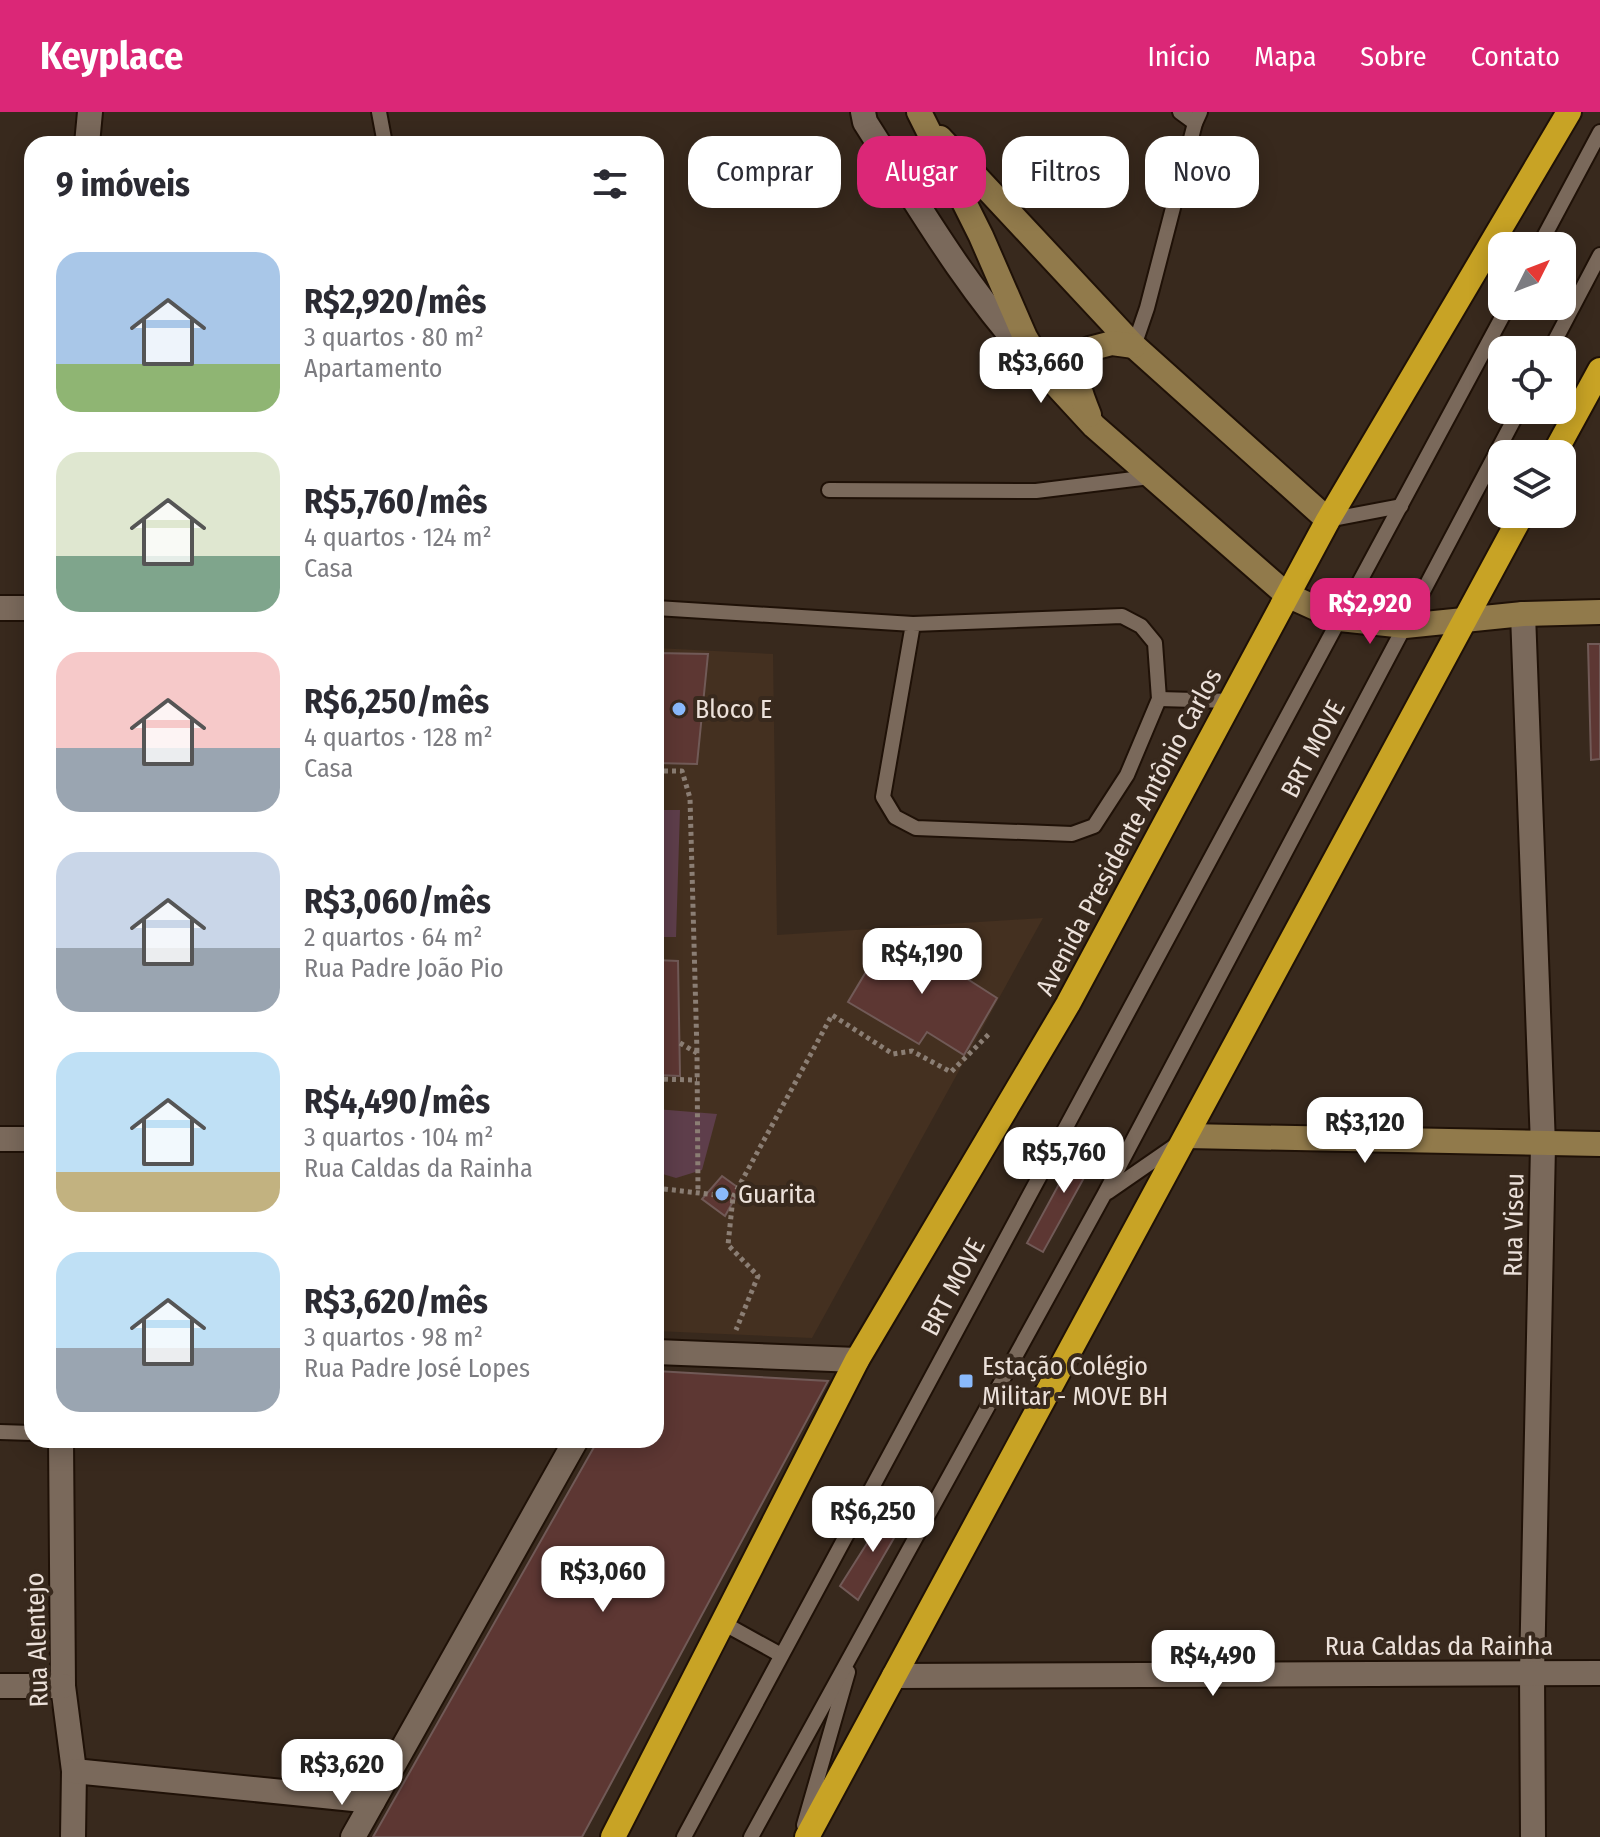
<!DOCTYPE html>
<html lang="pt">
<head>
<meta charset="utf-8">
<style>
	body { margin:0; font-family:"Fira Sans Condensed",sans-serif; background:#f7f7f7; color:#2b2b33; height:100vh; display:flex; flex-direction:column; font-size:30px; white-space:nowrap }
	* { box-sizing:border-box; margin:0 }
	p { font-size:26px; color:#7c7c81 }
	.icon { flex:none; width:44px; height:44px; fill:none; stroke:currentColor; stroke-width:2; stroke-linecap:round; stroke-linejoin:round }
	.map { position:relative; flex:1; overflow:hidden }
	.side { position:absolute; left:24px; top:24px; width:640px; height:1312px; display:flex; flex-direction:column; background:#fff; border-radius:24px; box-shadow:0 4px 20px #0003 }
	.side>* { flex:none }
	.hud { position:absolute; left:688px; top:24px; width:760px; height:72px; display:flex; gap:16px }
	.needle { width:52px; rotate:48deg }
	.controls { position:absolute; left:1488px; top:120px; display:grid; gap:16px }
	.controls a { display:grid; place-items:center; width:88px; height:88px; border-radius:16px; background:#fff; box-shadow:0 4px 20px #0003; font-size:40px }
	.price { position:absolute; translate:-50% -68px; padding:0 18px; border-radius:16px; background:#fff; color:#222; font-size:26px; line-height:52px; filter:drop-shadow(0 2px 4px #0008) }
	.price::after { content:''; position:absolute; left:50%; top:48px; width:24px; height:18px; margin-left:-12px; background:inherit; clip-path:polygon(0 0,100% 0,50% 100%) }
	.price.current { background:#db2777; color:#fff }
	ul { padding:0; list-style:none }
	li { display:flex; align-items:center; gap:24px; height:200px; padding:0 32px }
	li span { display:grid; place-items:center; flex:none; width:224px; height:160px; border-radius:24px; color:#555 }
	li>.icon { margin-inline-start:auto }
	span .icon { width:96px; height:96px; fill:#fffc; stroke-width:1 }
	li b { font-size:34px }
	h2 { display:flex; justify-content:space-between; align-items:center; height:96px; padding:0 32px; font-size:34px }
	.tag { padding:0 28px; border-radius:24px; background:#fff; box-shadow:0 4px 20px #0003; font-size:28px; line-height:72px }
	.tag.current { background:#db2777; color:#fff }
	header { display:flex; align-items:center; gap:48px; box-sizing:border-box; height:112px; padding:0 40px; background:#db2777; color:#fff }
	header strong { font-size:38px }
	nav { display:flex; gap:44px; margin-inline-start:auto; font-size:28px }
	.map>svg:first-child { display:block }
	.built { fill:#443020 }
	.green { fill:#5e3e4b }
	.building { fill:#5d3733; stroke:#715a57; stroke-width:2 }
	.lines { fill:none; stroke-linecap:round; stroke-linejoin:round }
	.lane-casing { stroke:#1f1107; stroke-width:18 }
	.street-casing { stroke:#1f1107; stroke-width:28 }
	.secondary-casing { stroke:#1f1107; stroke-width:28 }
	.highway-casing { stroke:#1f1107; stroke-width:28 }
	.path { stroke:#8b7e74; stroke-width:5; stroke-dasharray:4 4; stroke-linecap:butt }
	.lane { stroke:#7a695b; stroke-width:14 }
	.street { stroke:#7a695b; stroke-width:24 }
	.secondary { stroke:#917a4b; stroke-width:24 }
	.highway { stroke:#c8a325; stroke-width:24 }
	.poi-dot { fill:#8abafc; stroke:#38291d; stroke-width:3 }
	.labels { text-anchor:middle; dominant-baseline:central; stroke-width:8; stroke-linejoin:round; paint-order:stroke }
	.poi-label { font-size:26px; fill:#ece1da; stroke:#38291d; text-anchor:start }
	.street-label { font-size:26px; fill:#ece1da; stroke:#38291d }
</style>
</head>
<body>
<header>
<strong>Keyplace</strong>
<nav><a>Início</a><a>Mapa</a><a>Sobre</a><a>Contato</a></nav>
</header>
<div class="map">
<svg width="1600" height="1725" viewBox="0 0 1600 1725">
	<rect width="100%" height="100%" fill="#38291d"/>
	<polygon class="built" points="656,536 773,542 777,823 1043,806 812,1226 656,1219"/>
	<g class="green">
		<polygon points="656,698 680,698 676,825 656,825"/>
		<polygon points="656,997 717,1002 702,1058 676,1066 656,1060"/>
	</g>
	<g class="building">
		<polygon points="1588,532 1600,532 1600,647 1591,648"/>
		<polygon points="656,541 708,542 697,652 656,651"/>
		<polygon points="891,818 997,886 964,943 927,920 919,932 848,890"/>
		<polygon points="656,848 678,849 680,964 656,963"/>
		<polygon points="1084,1026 1101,1035 1043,1140 1027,1131"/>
		<polygon points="722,1064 740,1077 725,1104 702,1087"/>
		<polygon points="656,1259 828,1269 582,1725 373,1725 598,1328 656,1328"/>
		<polygon points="890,1395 905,1407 858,1488 840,1474"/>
	</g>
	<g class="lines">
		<g class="lane-casing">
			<g id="lane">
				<polyline points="379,0 385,32"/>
				<polyline points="1180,0 1195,11"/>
				<polyline points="1539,134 1600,20"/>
				<polyline points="1134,234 1147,196 1195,11 1200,0"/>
				<polyline points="1550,238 1600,143"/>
				<polyline points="829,378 1036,379 1150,365"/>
				<polyline points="1328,408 1401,394"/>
				<polyline points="656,496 913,512 1122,504 1141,514 1155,531 1159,587 1127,663 1094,714 1072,722 916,716 895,705 883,685 913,512"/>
				<polyline points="1159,587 1231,589"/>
				<polyline points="1108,1080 1176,1033"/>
				<polyline points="0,1320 32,1321"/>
				<polyline points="723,1511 781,1543"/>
				<polyline points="804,1713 848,1560"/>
				<polyline points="684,1725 1508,194"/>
				<polyline points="751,1725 1104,1083 1519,298"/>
			</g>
		</g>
		<g class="street-casing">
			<g id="street">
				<path d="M863,0L865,10C918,93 967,178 1034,250"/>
				<polyline points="87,32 90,0"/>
				<polyline points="0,496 32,496"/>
				<polyline points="1523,502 1543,1033 1532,1561 1533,1725"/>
				<polyline points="0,1027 32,1027"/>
				<polyline points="656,1240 857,1248"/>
				<polyline points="61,1328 63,1574 74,1659 73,1725"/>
				<polyline points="894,1564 1600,1561"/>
				<polyline points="0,1574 63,1574"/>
				<polyline points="74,1659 373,1689"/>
				<polyline points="353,1725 576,1328"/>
			</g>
		</g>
		<g class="secondary-casing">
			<g id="secondary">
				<polyline points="919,0 981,124 1025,225 1047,263 1094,314 1287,483 1340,507 1405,514 1523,502 1600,500"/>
				<polyline points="940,26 1134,234 1328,408"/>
				<path d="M1089,303C1078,274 1071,265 1089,237L1112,231L1134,234"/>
				<polyline points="1187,1024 1600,1032"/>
			</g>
		</g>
		<g class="highway-casing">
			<g id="highway">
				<polyline points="1554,342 1600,258"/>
				<polyline points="613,1725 857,1248 1068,892 1328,408 1569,0"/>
				<polyline points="807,1725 1522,402"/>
			</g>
		</g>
		<g class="path">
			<polyline points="656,659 682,659 690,686 697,941"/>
			<polyline points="680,931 697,941 698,1080"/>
			<polyline points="656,967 697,968"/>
			<polyline points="656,1076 733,1085 728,1133 758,1164 736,1218"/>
			<polyline points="733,1085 832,903 893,942 912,939 951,960 990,921"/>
		</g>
		<use href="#lane" class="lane"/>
		<use href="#street" class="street"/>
		<use href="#secondary" class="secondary"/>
		<use href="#highway" class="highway"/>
	</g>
	<g class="poi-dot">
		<circle cx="679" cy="597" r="8"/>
		<circle cx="722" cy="1082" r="8"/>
		<rect x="958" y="1261" width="16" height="16" rx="4"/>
	</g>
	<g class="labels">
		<g class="poi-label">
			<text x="695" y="597">Bloco E</text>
			<text x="738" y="1082">Guarita</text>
			<text x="982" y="1254">Estação Colégio<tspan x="982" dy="30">Militar - MOVE BH</tspan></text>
		</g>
		<g class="street-label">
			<text transform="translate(1313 637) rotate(-62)">BRT MOVE</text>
			<text transform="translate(1129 720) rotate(-62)">Avenida Presidente Antônio Carlos</text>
			<text transform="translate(1514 1113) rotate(-89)">Rua Viseu</text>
			<text transform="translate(953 1175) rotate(-62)">BRT MOVE</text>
			<text transform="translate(37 1528) rotate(-92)">Rua Alentejo</text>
			<text x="1439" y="1534">Rua Caldas da Rainha</text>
		</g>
	</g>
</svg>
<div class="controls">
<a><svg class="needle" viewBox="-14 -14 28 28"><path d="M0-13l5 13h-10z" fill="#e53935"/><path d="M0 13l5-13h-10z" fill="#7c7c81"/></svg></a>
<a><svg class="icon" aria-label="locate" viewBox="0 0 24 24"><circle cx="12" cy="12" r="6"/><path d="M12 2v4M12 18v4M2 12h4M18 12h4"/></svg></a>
<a><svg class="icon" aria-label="layers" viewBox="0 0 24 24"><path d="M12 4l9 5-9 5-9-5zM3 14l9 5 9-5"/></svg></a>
</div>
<b class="price" style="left:1041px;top:293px">R$3,660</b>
<b class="price current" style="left:1370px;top:534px">R$2,920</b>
<b class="price" style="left:922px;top:884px">R$4,190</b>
<b class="price" style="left:1365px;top:1053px">R$3,120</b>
<b class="price" style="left:1064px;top:1083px">R$5,760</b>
<b class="price" style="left:873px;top:1442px">R$6,250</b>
<b class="price" style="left:603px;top:1502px">R$3,060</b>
<b class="price" style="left:1213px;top:1586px">R$4,490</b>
<b class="price" style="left:342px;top:1695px">R$3,620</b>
<div class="hud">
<a class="tag">Comprar</a>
<a class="tag current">Alugar</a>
<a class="tag">Filtros</a>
<a class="tag">Novo</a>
</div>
<section class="side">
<h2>9 imóveis<svg class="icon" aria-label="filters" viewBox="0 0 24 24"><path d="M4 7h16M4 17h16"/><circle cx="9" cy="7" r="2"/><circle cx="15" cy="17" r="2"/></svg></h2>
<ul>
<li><span style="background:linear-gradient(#a9c7e8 70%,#8fb573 0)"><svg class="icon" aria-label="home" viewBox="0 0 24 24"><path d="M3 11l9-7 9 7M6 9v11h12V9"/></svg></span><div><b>R$2,920/mês</b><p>3 quartos · 80 m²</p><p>Apartamento</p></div></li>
<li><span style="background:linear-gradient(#dfe7d0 65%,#7fa58c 0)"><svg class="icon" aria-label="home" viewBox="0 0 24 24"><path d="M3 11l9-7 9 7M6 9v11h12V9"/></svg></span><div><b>R$5,760/mês</b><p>4 quartos · 124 m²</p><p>Casa</p></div></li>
<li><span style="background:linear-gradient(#f6c9c9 60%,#9aa5b1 0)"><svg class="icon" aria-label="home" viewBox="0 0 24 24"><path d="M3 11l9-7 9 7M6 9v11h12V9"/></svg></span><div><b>R$6,250/mês</b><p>4 quartos · 128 m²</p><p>Casa</p></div></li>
<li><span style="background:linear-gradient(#c9d6e8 60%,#9aa5b1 0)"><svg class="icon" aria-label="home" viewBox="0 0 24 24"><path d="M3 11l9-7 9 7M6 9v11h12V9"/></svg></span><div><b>R$3,060/mês</b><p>2 quartos · 64 m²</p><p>Rua Padre João Pio</p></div></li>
<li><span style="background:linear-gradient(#bfe0f5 75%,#c2b280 0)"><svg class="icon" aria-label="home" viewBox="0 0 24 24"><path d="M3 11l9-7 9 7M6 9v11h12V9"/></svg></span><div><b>R$4,490/mês</b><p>3 quartos · 104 m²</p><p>Rua Caldas da Rainha</p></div></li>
<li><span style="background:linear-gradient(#bfe0f5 60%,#9aa5b1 0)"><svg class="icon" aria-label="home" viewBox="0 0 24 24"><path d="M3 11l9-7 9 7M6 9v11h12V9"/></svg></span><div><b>R$3,620/mês</b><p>3 quartos · 98 m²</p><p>Rua Padre José Lopes</p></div></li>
</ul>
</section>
</div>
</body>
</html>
